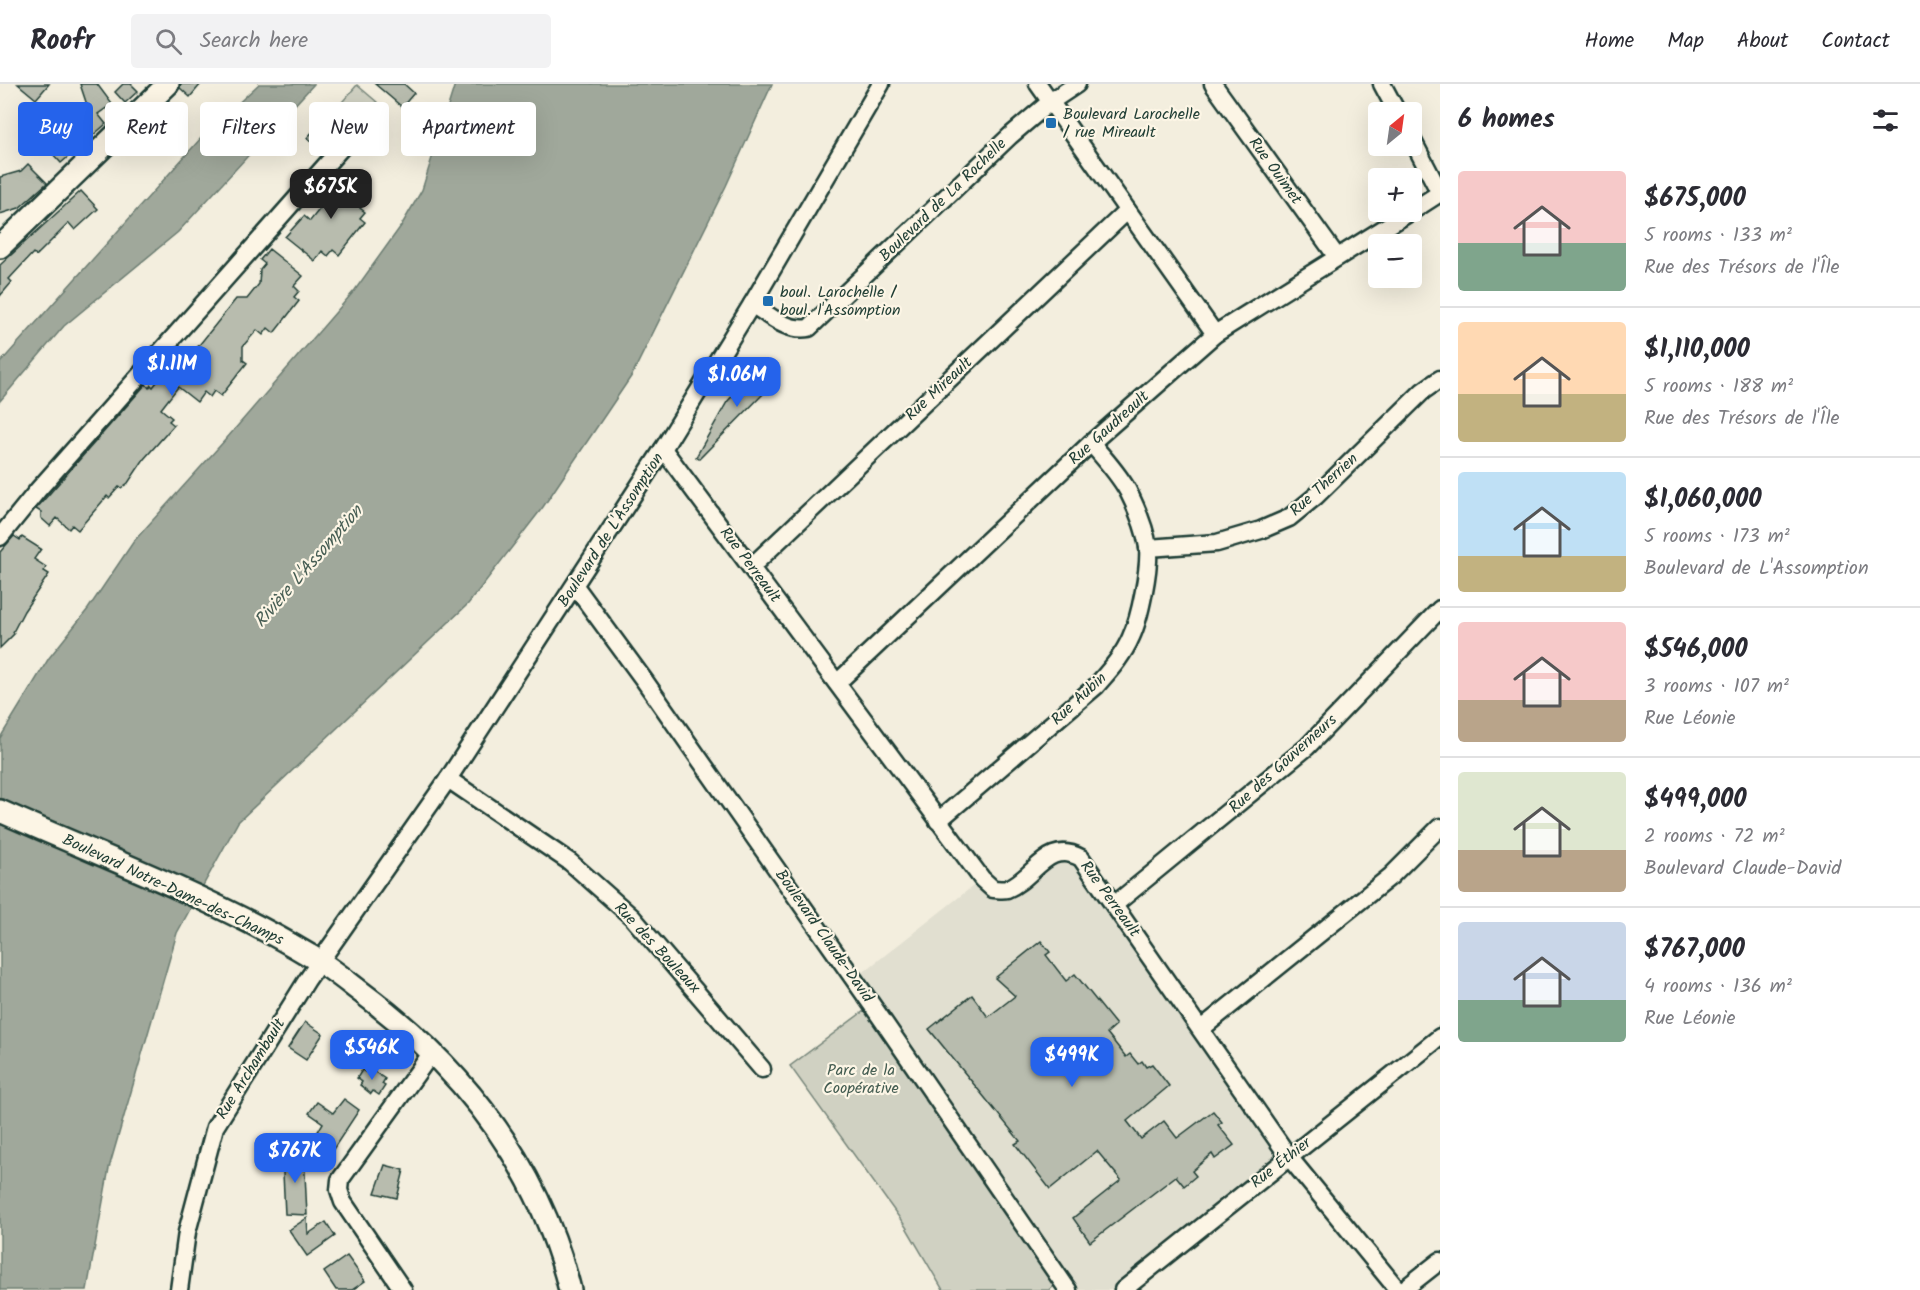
<!DOCTYPE html>
<html lang="en">
<head>
<meta charset="utf-8">
<style>
	body { margin:0; font-family:Kalam,sans-serif; background:#f2f2f3; color:#2b2b33; height:100vh; display:flex; flex-direction:column; font-size:22px; white-space:nowrap }
	* { box-sizing:border-box; margin:0 }
	p { font-size:20px; color:#7c7c81 }
	.icon { flex:none; width:33px; height:33px; fill:none; stroke:currentColor; stroke-width:2; stroke-linecap:round; stroke-linejoin:round }
	.map { position:relative; flex:1; overflow:hidden }
	.details { display:flex; flex-direction:column; background:#fff; width:480px }
	.details>* { flex:none }
	.top-card { position:absolute; left:18px; top:18px; width:570px; height:54px; display:flex; gap:12px }
	.needle { width:39px; rotate:29deg }
	.tools { position:absolute; left:1368px; top:18px; display:grid; gap:12px }
	.tools a { display:grid; place-items:center; width:54px; height:54px; border-radius:6px; background:#fff; box-shadow:0 6px 24px #0002; font-size:30px }
	.price { position:absolute; translate:-50% -51px; padding:0 14px; border-radius:12px; background:#2563eb; color:#fff; font-size:20px; line-height:39px; filter:drop-shadow(0 2px 3px #0008) }
	.price::after { content:''; position:absolute; left:50%; top:36px; width:18px; height:14px; margin-left:-9px; background:inherit; clip-path:polygon(0 0,100% 0,50% 100%) }
	.price.selected { background:#222; color:#fff }
	ul { padding:0; list-style:none }
	li { display:flex; align-items:center; gap:18px; height:150px; padding:0 18px }
	li+li { border-top:2px solid #e1e1e2 }
	li span { display:grid; place-items:center; flex:none; width:168px; height:120px; border-radius:6px; color:#555 }
	li>.icon { margin-inline-start:auto }
	span .icon { width:72px; height:72px; fill:#fffc; stroke-width:1 }
	li b { font-size:26px }
	h2 { display:flex; justify-content:space-between; align-items:center; height:72px; padding:0 18px; font-size:26px }
	.tag { padding:0 21px; border-radius:6px; background:#fff; box-shadow:0 6px 24px #0002; font-size:21px; line-height:54px }
	.tag.selected { background:#2563eb; color:#fff }
	header { display:flex; align-items:center; gap:36px; box-sizing:border-box; height:84px; padding:0 30px; background:#fff; border-bottom:2px solid #e1e1e2 }
	header strong { font-size:28px }
	nav { display:flex; gap:33px; margin-inline-start:auto; font-size:21px }
	.search { width:420px; height:54px; background:#f2f2f3; display:flex; align-items:center; gap:15px; box-sizing:border-box; padding:0 21px; border-radius:6px; color:#7c7c81; font-size:22px }
	main { display:flex; flex:1; min-height:0 }
	.map>svg:first-child { display:block }
	.built { fill:#e1dfd0 }
	.green { fill:#d0d1c2; stroke:#78877b; stroke-width:1.5 }
	.water { fill:#a0a89b; stroke:#6c7d72; stroke-width:1.5 }
	.building { fill:#b8bcae; stroke:#1f3d34; stroke-width:1.5 }
	.lines { fill:none; stroke-linecap:round; stroke-linejoin:round }
	.minor-casing { stroke:#1f3d34; stroke-width:21 }
	.major-casing { stroke:#1f3d34; stroke-width:26 }
	.minor { stroke:#fcf5e5; stroke-width:16 }
	.major { stroke:#fcf5e5; stroke-width:21 }
	.poi-dot { fill:#1f6fb2; stroke:#fcf5e5; stroke-width:2 }
	.labels { text-anchor:middle; dominant-baseline:central; stroke-width:4.5; stroke-linejoin:round; paint-order:stroke }
	.poi-label { font-size:16px; fill:#1f3d34; stroke:#fcf5e5; text-anchor:start }
	.street-label { font-size:16px; fill:#1f3d34; stroke:#fcf5e5 }
	.park-label { font-size:16px; fill:#425b50; stroke:#fcf5e5 }
	.water-label { font-size:18px; font-style:italic; fill:#465d53; stroke:#fcf5e5 }
</style>
</head>
<body>
<header>
<strong>Roofr</strong>
<div class="search"><svg class="icon" aria-label="search" viewBox="0 0 24 24"><circle cx="10" cy="10" r="6"/><path d="M15 15l6 6"/></svg>Search here</div>
<nav><a>Home</a><a>Map</a><a>About</a><a>Contact</a></nav>
</header>
<main>
<div class="map">
<svg width="1440" height="1206" viewBox="0 0 1440 1206">
	<rect width="100%" height="100%" fill="#f3eede"/>
	<filter id="ink" filterUnits="userSpaceOnUse"><feTurbulence type="fractalNoise" baseFrequency=".0167" numOctaves="2"/><feDisplacementMap in="SourceGraphic" scale="12" xChannelSelector="R" yChannelSelector="G"/><feConvolveMatrix kernelMatrix="1 2 1 2 8 2 1 2 1" color-interpolation-filters="sRGB"/></filter>
	<g filter="url(#ink)">
		<polygon class="built" points="1070,767 1289,1073 1123,1206 1068,1206 872,921 861,890 982,795 993,805"/>
		<g class="green">
			<polygon points="357,1 377,18 342,59 322,41"/>
			<polygon points="872,921 1061,1197 1049,1206 943,1206 906,1143 790,982"/>
		</g>
		<g class="water">
			<polygon points="259,0 314,0 178,148 64,242 0,317 0,279 202,53"/>
			<polygon points="455,0 772,0 726,102 632,291 543,423 468,520 238,738 177,849 109,1084 87,1206 0,1206 0,654 49,574 88,525 134,457 227,354 355,206 401,142 422,106"/>
		</g>
		<g class="building">
			<polygon points="18,0 49,0 36,15"/>
			<polygon points="80,0 97,0 112,20 98,30 106,40 61,79 41,57 50,48 59,58 91,33"/>
			<polygon points="123,0 131,0 138,7 125,19 115,8"/>
			<polygon points="180,0 201,0 190,13 180,4"/>
			<polygon points="375,0 404,0 414,9 402,23"/>
			<polygon points="167,19 182,34 167,48 162,43 144,61 140,56 136,61 130,55"/>
			<polygon points="316,44 332,57 323,67 307,54"/>
			<polygon points="28,80 47,99 19,124 0,130 0,93 21,87"/>
			<polygon points="336,87 368,113 360,124 365,128 360,134 365,138 339,171 333,166 328,172 322,167 315,177 285,153 304,132 310,137 326,117 321,112 331,100 328,97"/>
			<polygon points="81,107 98,125 75,146 69,139 36,172 33,169 9,195 12,198 0,212 0,181"/>
			<polygon points="269,165 303,192 294,202 299,207 294,213 299,217 274,249 268,244 263,251 257,246 243,262 243,276 247,279 221,312 214,307 210,313 204,308 197,318 178,303 161,325 172,334 169,337 174,341 144,375 128,399 121,404 119,403 109,414 107,412 78,446 72,441 69,445 57,434 50,442 41,434 41,428 36,425 146,300 149,304 151,301 153,303 172,279 178,283 185,273 188,275 236,215 247,215 259,200 260,186 265,180 260,176"/>
			<polygon points="755,287 774,299 699,375 696,373 727,318"/>
			<polygon points="14,452 20,456 22,453 41,465 34,475 46,483 44,487 49,490 24,527 13,548 14,550 0,564 0,468"/>
			<polygon points="1041,857 1050,868 1046,871 1066,897 1075,890 1116,941 1107,949 1126,973 1130,970 1138,980 1142,977 1146,983 1152,980 1169,1002 1127,1037 1141,1055 1164,1037 1177,1054 1213,1027 1222,1038 1218,1041 1234,1061 1215,1075 1212,1070 1192,1087 1196,1092 1184,1102 1176,1092 1090,1158 1073,1134 1121,1096 1097,1067 1050,1105 1015,1060 1020,1057 929,945 972,911 988,933 1015,912 995,894"/>
			<polygon points="305,938 323,950 306,976 288,964"/>
			<polygon points="369,984 385,995 382,1000 385,1002 379,1011 373,1007 371,1010 360,1001 362,998 357,994 362,986 365,988"/>
			<polygon points="344,1015 359,1026 328,1073 310,1061 323,1039 309,1029 317,1018 333,1029"/>
			<polygon points="282,1069 304,1069 307,1131 285,1130"/>
			<polygon points="385,1081 404,1086 397,1114 375,1109"/>
			<polygon points="307,1134 308,1150 326,1138 335,1152 307,1172 289,1146"/>
			<polygon points="347,1172 365,1197 352,1206 336,1206 324,1188"/>
		</g>
		<g class="lines">
			<g class="minor-casing">
				<g id="minor">
					<polyline points="1038,0 1215,250"/>
					<polyline points="1213,0 1337,173"/>
					<polyline points="1382,0 1397,28"/>
					<polyline points="1412,55 1440,109"/>
					<polyline points="1412,127 1440,109"/>
					<path d="M752,220C770,232 787,248 809,244L1010,52L1050,18L1077,0"/>
					<path d="M663,365L982,795L993,805C997,805 1003,806 1007,805C1035,794 1047,755 1081,774L1289,1073L1398,1206"/>
					<polyline points="0,453 38,406 342,63"/>
					<polyline points="1148,464 1217,459 1261,446 1289,434 1316,412 1423,307 1440,295"/>
					<polyline points="751,483 1127,127"/>
					<polyline points="575,502 644,596 872,921 1068,1206"/>
					<polyline points="837,599 1091,359 1215,250 1410,128"/>
					<polyline points="448,695 570,778 632,833 762,985"/>
					<path d="M938,737L1096,602C1109,587 1123,572 1131,553C1140,534 1150,484 1148,463C1145,444 1136,423 1128,407C1118,389 1104,374 1091,359"/>
					<polyline points="1114,821 1307,663 1440,525"/>
					<polyline points="1201,945 1391,792 1440,743"/>
					<polyline points="179,1206 187,1148 215,1043 307,896 448,695 663,365 752,220 881,0"/>
					<polyline points="403,1206 343,1118 339,1106 340,1096 433,967"/>
					<polyline points="1123,1206 1440,953"/>
					<polyline points="1403,1206 1440,1177"/>
				</g>
			</g>
			<g class="major-casing">
				<g id="major">
					<polyline points="0,163 168,0"/>
					<path d="M0,727C103,773 212,813 309,871C327,881 344,895 361,908C463,984 539,1081 570,1206"/>
				</g>
			</g>
			<use href="#minor" class="minor"/>
			<use href="#major" class="major"/>
		</g>
	</g>
	<g class="poi-dot">
		<rect x="1045" y="33" width="12" height="12" rx="3"/>
		<rect x="762" y="211" width="12" height="12" rx="3"/>
	</g>
	<g class="labels">
		<g class="poi-label">
			<text x="1063" y="30">Boulevard Larochelle<tspan x="1063" dy="18">/ rue Mireault</tspan></text>
			<text x="780" y="208">boul. Larochelle /<tspan x="780" dy="18">boul. l'Assomption</tspan></text>
		</g>
		<g class="street-label">
			<text transform="translate(1275 87) rotate(54)">Rue Ouimet</text>
			<text transform="translate(943 116) rotate(-44)">Boulevard de La Rochelle</text>
			<text transform="translate(939 305) rotate(-43)">Rue Mireault</text>
			<text transform="translate(1109 344) rotate(-42)">Rue Gaudreault</text>
			<text transform="translate(1324 401) rotate(-42)">Rue Therrien</text>
			<text transform="translate(611 446) rotate(-57)">Boulevard de L'Assomption</text>
			<text transform="translate(750 481) rotate(53)">Rue Perreault</text>
			<text transform="translate(1079 615) rotate(-43)">Rue Aubin</text>
			<text transform="translate(1283 680) rotate(-42)">Rue des Gouverneurs</text>
			<text transform="translate(173 806) rotate(25)">Boulevard Notre-Dame-des-Champs</text>
			<text transform="translate(1110 815) rotate(54)">Rue Perreault</text>
			<text transform="translate(824 852) rotate(55)">Boulevard Claude-David</text>
			<text transform="translate(657 864) rotate(47)">Rue des Bouleaux</text>
			<text transform="translate(251 985) rotate(-58)">Rue Archambault</text>
			<text transform="translate(1281 1079) rotate(-38)">Rue Éthier</text>
		</g>
		<g class="park-label">
			<text x="861" y="986">Parc de la<tspan x="861" dy="18">Coopérative</tspan></text>
		</g>
		<g class="water-label">
			<text transform="translate(309 483) rotate(-49)">Rivière L'Assomption</text>
		</g>
	</g>
</svg>
<div class="tools">
<a><svg class="needle" viewBox="-14 -14 28 28"><path d="M0-13l5 13h-10z" fill="#e53935"/><path d="M0 13l5-13h-10z" fill="#7c7c81"/></svg></a>
<a>+</a>
<a>−</a>
</div>
<b class="price selected" style="left:331px;top:136px">$675K</b>
<b class="price" style="left:172px;top:313px">$1.11M</b>
<b class="price" style="left:737px;top:324px">$1.06M</b>
<b class="price" style="left:372px;top:997px">$546K</b>
<b class="price" style="left:1072px;top:1004px">$499K</b>
<b class="price" style="left:295px;top:1100px">$767K</b>
<div class="top-card">
<a class="tag selected">Buy</a>
<a class="tag">Rent</a>
<a class="tag">Filters</a>
<a class="tag">New</a>
<a class="tag">Apartment</a>
</div>
</div>
<section class="details">
<h2>6 homes<svg class="icon" aria-label="filters" viewBox="0 0 24 24"><path d="M4 7h16M4 17h16"/><circle cx="9" cy="7" r="2"/><circle cx="15" cy="17" r="2"/></svg></h2>
<ul>
<li><span style="background:linear-gradient(#f6c9c9 60%,#7fa58c 0)"><svg class="icon" aria-label="home" viewBox="0 0 24 24"><path d="M3 11l9-7 9 7M6 9v11h12V9"/></svg></span><div><b>$675,000</b><p>5 rooms · 133 m²</p><p>Rue des Trésors de l'Île</p></div></li>
<li><span style="background:linear-gradient(#ffd9b3 60%,#c2b280 0)"><svg class="icon" aria-label="home" viewBox="0 0 24 24"><path d="M3 11l9-7 9 7M6 9v11h12V9"/></svg></span><div><b>$1,110,000</b><p>5 rooms · 188 m²</p><p>Rue des Trésors de l'Île</p></div></li>
<li><span style="background:linear-gradient(#bfe0f5 70%,#c2b280 0)"><svg class="icon" aria-label="home" viewBox="0 0 24 24"><path d="M3 11l9-7 9 7M6 9v11h12V9"/></svg></span><div><b>$1,060,000</b><p>5 rooms · 173 m²</p><p>Boulevard de L'Assomption</p></div></li>
<li><span style="background:linear-gradient(#f6c9c9 65%,#b9a48a 0)"><svg class="icon" aria-label="home" viewBox="0 0 24 24"><path d="M3 11l9-7 9 7M6 9v11h12V9"/></svg></span><div><b>$546,000</b><p>3 rooms · 107 m²</p><p>Rue Léonie</p></div></li>
<li><span style="background:linear-gradient(#dfe7d0 65%,#b9a48a 0)"><svg class="icon" aria-label="home" viewBox="0 0 24 24"><path d="M3 11l9-7 9 7M6 9v11h12V9"/></svg></span><div><b>$499,000</b><p>2 rooms · 72 m²</p><p>Boulevard Claude-David</p></div></li>
<li><span style="background:linear-gradient(#c9d6e8 65%,#7fa58c 0)"><svg class="icon" aria-label="home" viewBox="0 0 24 24"><path d="M3 11l9-7 9 7M6 9v11h12V9"/></svg></span><div><b>$767,000</b><p>4 rooms · 136 m²</p><p>Rue Léonie</p></div></li>
</ul>
</section>
</main>
</body>
</html>
